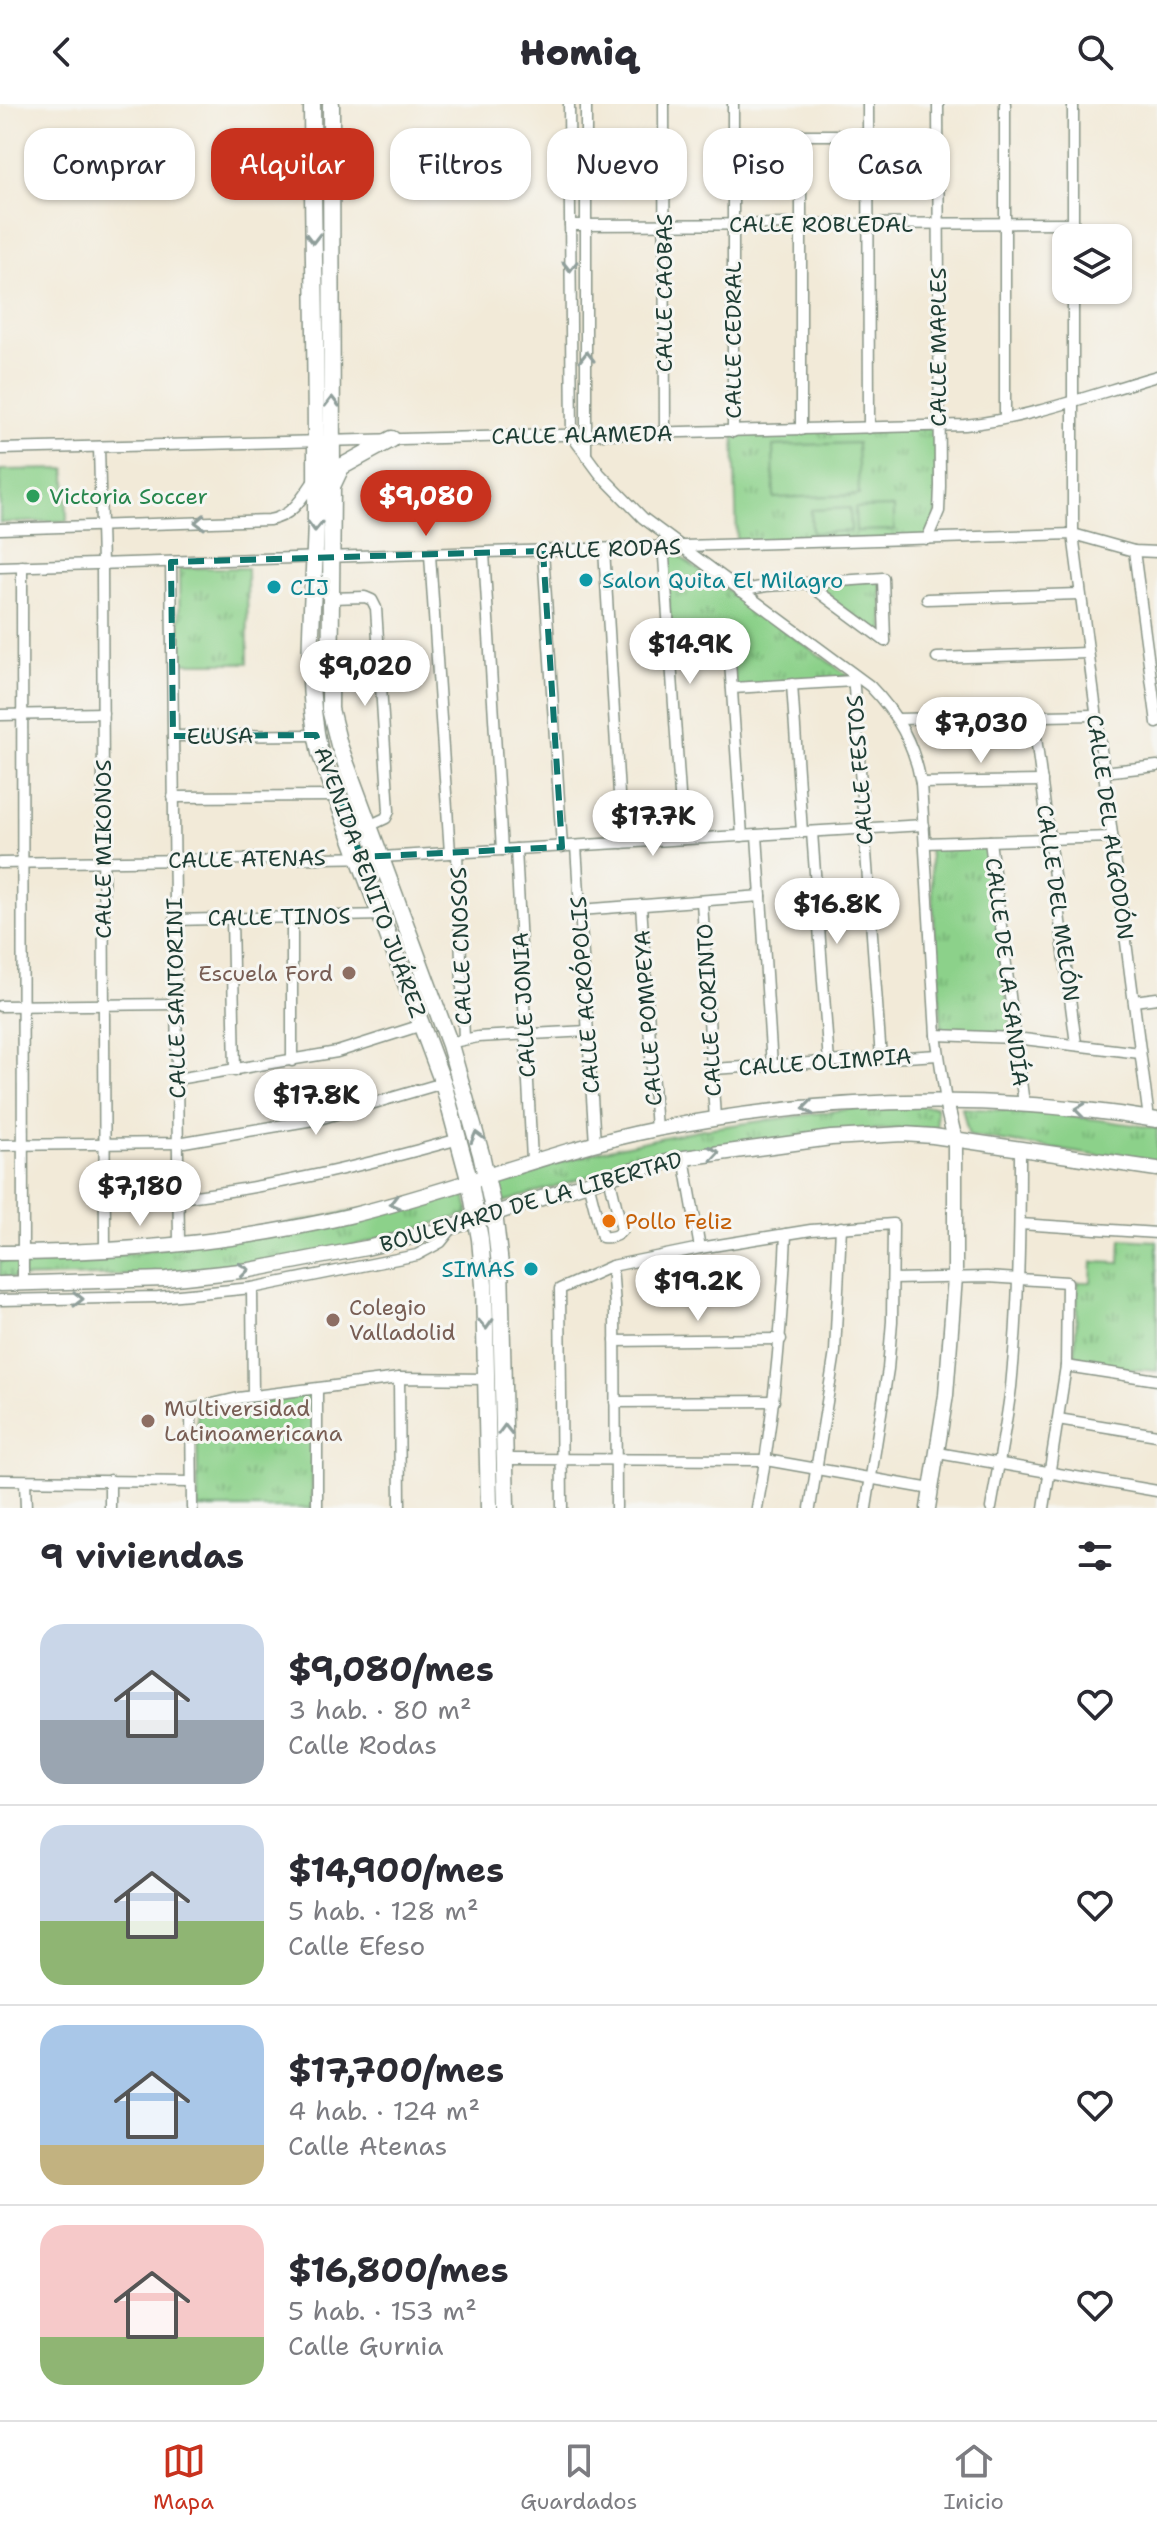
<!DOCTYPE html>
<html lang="es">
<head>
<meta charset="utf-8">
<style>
	body { margin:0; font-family:"Shantell Sans",sans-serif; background:#f7f7f7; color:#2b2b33; height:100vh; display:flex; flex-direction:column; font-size:30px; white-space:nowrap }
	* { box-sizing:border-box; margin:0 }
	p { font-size:26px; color:#7c7c81 }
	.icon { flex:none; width:44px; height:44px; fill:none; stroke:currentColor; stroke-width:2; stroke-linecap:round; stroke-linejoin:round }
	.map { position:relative; height:1404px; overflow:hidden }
	.drawer { display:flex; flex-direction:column; background:#fff; flex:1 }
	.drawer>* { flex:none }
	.top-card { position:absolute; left:24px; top:24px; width:1110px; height:72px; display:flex; gap:16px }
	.tools { position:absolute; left:1052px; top:120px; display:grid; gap:16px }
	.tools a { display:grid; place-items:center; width:80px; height:80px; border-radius:16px; background:#fff; box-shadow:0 2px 6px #0004; font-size:40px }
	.price { position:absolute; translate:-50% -68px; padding:0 18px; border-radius:28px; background:#fff; color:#222; font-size:26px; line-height:52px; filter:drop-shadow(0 2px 4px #0008) }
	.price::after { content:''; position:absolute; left:50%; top:48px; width:24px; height:18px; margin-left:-12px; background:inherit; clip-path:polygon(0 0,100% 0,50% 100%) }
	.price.selected { background:#c8321e; color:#fff }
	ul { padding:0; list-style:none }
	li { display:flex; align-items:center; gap:24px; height:200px; padding:0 40px }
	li+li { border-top:2px solid #e1e1e2 }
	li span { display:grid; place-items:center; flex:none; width:224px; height:160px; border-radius:24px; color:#555 }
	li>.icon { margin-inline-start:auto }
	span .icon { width:96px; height:96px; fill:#fffc; stroke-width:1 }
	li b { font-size:34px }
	h2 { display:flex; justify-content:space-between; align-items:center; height:96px; padding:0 40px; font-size:34px }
	.pill { padding:0 28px; border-radius:24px; background:#fff; box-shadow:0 2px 6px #0004; font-size:28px; line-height:72px }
	.pill.selected { background:#c8321e; color:#fff }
	header { display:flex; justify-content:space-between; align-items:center; height:104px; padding:0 40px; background:#fff; font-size:36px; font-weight:800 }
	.menu { display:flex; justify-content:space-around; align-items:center; height:112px; border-top:2px solid #e1e1e2; background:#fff; font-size:22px; color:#7c7c81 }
	.menu a { display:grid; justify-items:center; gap:4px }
	.menu .selected { color:#c8321e }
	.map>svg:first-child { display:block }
	.park { fill:url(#park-tufts); stroke:#56875f; stroke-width:2 }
	.garden { fill:#8cd18a; stroke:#56875f; stroke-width:2 }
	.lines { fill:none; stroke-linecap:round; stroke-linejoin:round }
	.street-casing { stroke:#889486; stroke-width:13 }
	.secondary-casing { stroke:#889486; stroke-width:17 }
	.primary-casing { stroke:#889486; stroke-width:19 }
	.street { stroke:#fff; stroke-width:10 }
	.secondary { stroke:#fff; stroke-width:14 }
	.primary { stroke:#fff; stroke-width:16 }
	.oneway { stroke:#8f9e9a }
	.marked { fill:none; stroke:#0f766e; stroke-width:6; stroke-dasharray:16 10; stroke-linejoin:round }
	.leisure-dot { fill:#2e9e5b; stroke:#f6f6f2; stroke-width:3 }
	.culture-dot { fill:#0f9aa8; stroke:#f6f6f2; stroke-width:3 }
	.education-dot { fill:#8d6e63; stroke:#f6f6f2; stroke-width:3 }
	.food-dot { fill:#e8710a; stroke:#f6f6f2; stroke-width:3 }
	.labels { text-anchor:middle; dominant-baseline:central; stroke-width:6; stroke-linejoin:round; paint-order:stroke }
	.street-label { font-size:22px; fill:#1f3d34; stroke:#f6f6f2 }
	.leisure-label { font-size:22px; fill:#27864d; stroke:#f6f6f2; text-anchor:start }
	.culture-label { font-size:22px; fill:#0d838f; stroke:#f6f6f2; text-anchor:start }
	.education-label { font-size:22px; fill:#785e54; stroke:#f6f6f2; text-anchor:start }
	.food-label { font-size:22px; fill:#c56008; stroke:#f6f6f2; text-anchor:start }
</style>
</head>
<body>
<header><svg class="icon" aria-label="back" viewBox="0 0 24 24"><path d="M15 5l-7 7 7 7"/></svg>Homiq<svg class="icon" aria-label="search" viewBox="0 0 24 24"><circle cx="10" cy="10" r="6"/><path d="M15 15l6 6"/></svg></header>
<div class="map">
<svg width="1157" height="1404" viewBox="0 0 1157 1404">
	<defs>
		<pattern id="park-tufts" width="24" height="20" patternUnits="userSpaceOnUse" patternTransform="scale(2)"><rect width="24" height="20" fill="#8cd18a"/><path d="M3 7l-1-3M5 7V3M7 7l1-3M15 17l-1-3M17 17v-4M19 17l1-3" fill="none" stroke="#72ab72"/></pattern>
	</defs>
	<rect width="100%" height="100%" fill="#f6f6f2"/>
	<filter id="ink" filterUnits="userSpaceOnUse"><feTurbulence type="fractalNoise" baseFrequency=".0125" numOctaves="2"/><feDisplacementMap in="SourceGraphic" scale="16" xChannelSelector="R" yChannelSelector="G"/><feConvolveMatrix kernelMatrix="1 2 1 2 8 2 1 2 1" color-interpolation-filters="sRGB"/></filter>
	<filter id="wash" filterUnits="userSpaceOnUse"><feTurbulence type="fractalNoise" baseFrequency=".006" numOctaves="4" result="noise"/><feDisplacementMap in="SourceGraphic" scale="32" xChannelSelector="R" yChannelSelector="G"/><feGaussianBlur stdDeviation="1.8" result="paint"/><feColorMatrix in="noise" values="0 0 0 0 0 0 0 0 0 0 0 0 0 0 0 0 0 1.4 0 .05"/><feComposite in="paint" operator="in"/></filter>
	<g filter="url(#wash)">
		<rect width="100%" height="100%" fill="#f2ead8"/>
		<g class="park">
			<polygon points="937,323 938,406 927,434 737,440 734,329"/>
			<polygon points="665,446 673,448 849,572 731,585 725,526 671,529"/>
			<polygon points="179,464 247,464 248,559 180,559"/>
			<polygon points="881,475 885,535 810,481"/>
			<polygon points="987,739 1012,931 942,928 929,742"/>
			<polygon points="936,1002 937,1024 864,1026 625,1061 498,1100 494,1078 590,1049 697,1026 862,1003"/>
			<polygon points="962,1004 1050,1009 1157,1024 1157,1061 969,1032"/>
			<path d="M465,1086L469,1110C405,1128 340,1147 274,1158C184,1173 91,1172 0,1174V1157L136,1149Z"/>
			<polygon points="1121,1135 1157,1137 1157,1267 1093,1262 1075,1250 1078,1178 1091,1178 1092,1158 1120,1159"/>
			<polygon points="313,1290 312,1404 198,1404 197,1309"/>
		</g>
		<g class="garden">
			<polygon points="857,339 859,391 774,394 773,342"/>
			<polygon points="66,365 67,417 0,419 0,366"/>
			<polygon points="894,403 894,426 856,427 855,404"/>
			<polygon points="850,404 851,427 812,429 811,406"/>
		</g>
	</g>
	<g filter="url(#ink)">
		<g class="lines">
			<g class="street-casing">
				<g id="street">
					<path d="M569,0L572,332L600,370L643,414L870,582C898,611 914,640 921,679L936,931L946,998"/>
					<polyline points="664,0 665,330"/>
					<polyline points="733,0 733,328"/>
					<polyline points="868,0 869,324"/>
					<polyline points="733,31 868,31"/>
					<polyline points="570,121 1073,119"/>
					<polyline points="1073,134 1073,0"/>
					<polyline points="1073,186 1073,430 1149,1015"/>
					<polyline points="1005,314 1005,0"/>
					<polyline points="801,326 801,31"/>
					<polyline points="99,343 102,460 105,1147"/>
					<path d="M0,345L965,321C1030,314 1094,290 1157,272"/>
					<polyline points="586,352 586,0"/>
					<path d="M0,425L269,416C293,412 302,394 315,375"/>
					<polyline points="927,435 939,407 940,382 938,0"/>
					<polyline points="663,438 683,735"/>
					<polyline points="604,445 622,739"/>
					<polyline points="543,447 562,743"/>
					<polyline points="1134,447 1157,619"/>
					<polyline points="484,449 502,746"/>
					<polyline points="430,451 450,749"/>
					<polyline points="171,458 179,1139"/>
					<polyline points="22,462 23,1180"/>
					<polyline points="0,463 1073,430 1134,447 1157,448"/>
					<polyline points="808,480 885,537"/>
					<polyline points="740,487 766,482 883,474 885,537"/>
					<polyline points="331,494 365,493 372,496 376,504 389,707 386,714 369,722"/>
					<polyline points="927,495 1079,490"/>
					<polyline points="669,533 728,529 742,732"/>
					<polyline points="937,554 1087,549"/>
					<polyline points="853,570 881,954"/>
					<polyline points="792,580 802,728"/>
					<polyline points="732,584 854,577"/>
					<polyline points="0,611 103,609"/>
					<polyline points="1033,611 1076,940"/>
					<polyline points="898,615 1095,611"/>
					<polyline points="173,632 316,631"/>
					<polyline points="1103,668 1157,662"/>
					<polyline points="921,679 1042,677"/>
					<polyline points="173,693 337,692"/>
					<polyline points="812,728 829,959"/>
					<polyline points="757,731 772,962"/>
					<polyline points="990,737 1024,1000"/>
					<polyline points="925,739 1112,733"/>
					<polyline points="576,742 595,1040"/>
					<polyline points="516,745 532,1056"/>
					<polyline points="457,749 464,935"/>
					<polyline points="0,759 381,753 924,721"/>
					<polyline points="702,797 715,1015"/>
					<polyline points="641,801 656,1026"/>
					<polyline points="580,806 761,792"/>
					<polyline points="232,814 235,967"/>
					<polyline points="175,816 383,811"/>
					<polyline points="1134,897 1157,894"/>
					<polyline points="0,902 176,900"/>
					<polyline points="936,931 1015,934 1140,949"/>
					<polyline points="458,937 478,933 588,927"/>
					<polyline points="292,957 292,813"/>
					<polyline points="712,965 938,951"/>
					<polyline points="177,975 337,948 422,921"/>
					<polyline points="0,1041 178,1039 319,1015 443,979"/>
					<polyline points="684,1054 700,1144"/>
					<path d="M588,1078L602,1133C610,1134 617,1133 622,1126L609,1072"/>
					<path d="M179,1094C275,1083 366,1061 459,1035"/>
					<polyline points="1020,1120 1157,1129"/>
					<polyline points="612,1162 615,1202 616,1404"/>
					<polyline points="893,1175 987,1173 1067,1178 1066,1262 1044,1404"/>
					<polyline points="252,1184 253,1292"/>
					<polyline points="0,1196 158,1193 252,1184 417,1151 441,1138 453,1123"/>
					<polyline points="615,1237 781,1235"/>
					<polyline points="1066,1262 1157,1276"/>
					<polyline points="399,1274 400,1404"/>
					<polyline points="317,1285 317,1404"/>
					<polyline points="615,1298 774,1297"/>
					<polyline points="1058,1315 1157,1331"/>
					<polyline points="938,1349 1157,1387"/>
					<polyline points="506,1355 766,1356 931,1385"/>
					<polyline points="0,1376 191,1378"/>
					<polyline points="110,1376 110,1404"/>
					<polyline points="25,1377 26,1404"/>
					<polyline points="192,1404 191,1305 238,1294 399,1274 487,1275"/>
					<polyline points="562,1404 560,1185 612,1162 700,1144 811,1126 893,1120 892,1217 888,1265 866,1404"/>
					<path d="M757,1404C774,1313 782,1223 786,1130"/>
					<polyline points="810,1404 835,1248 841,1123"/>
					<path d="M991,1404C998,1364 1006,1323 1011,1283C1019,1204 1020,1124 1020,1044"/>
				</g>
			</g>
			<g class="secondary-casing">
				<g id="secondary">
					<path d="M0,1149C116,1149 235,1139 349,1112C453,1087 552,1046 657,1025C822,993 992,988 1157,1016"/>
					<polyline points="0,1180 166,1175 250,1166 366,1144 453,1123 609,1072 684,1054 831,1034 903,1030 933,1032 1157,1065"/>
					<polyline points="928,1404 946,1291 955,1173 955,1036 946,998"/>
				</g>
			</g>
			<g class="primary-casing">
				<g id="primary">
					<path d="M312,0C313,137 317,275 316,413C315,491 302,572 320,649L443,979L470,1079L480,1135L484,1181L489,1404"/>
					<polyline points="331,0 332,381 330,605 339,641 450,941 481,1050 494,1109 500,1161 506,1404"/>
					<polyline points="333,380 341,363 392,335"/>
				</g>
			</g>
			<use href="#street" class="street"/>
			<use href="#secondary" class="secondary"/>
			<use href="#primary" class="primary"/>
		</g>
		<defs><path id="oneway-chevron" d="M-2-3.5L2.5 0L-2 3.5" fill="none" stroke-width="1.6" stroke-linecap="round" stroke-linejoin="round" transform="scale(2)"/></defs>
		<g class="oneway">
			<use href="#oneway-chevron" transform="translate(313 134) rotate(90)"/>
			<use href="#oneway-chevron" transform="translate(570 162) rotate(89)"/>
			<use href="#oneway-chevron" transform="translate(587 253) rotate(-90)"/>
			<use href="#oneway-chevron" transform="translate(332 298) rotate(-90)"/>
			<use href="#oneway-chevron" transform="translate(200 418) rotate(178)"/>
			<use href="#oneway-chevron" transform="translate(315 422) rotate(91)"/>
			<use href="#oneway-chevron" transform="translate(808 1004) rotate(173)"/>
			<use href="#oneway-chevron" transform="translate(1080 1006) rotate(-173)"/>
			<use href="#oneway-chevron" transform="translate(477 1033) rotate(-105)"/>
			<use href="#oneway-chevron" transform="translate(714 1049) rotate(-9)"/>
			<use href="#oneway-chevron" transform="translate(395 1099) rotate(165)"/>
			<use href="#oneway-chevron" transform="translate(244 1166) rotate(-7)"/>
			<use href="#oneway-chevron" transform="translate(78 1195)"/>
			<use href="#oneway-chevron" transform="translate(486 1220) rotate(88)"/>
			<use href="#oneway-chevron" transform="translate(505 1326) rotate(-91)"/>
		</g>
	</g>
	<path class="marked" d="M543,447L562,743L361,753L316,631L173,632L171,458Z"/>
	<circle class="leisure-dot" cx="33" cy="392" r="8"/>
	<g class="culture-dot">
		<circle cx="586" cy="476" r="8"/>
		<circle cx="274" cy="483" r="8"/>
		<circle cx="531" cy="1165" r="8"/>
	</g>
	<g class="education-dot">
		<circle cx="349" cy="869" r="8"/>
		<circle cx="333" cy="1216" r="8"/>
		<circle cx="148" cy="1317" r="8"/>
	</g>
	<circle class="food-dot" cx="609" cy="1117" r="8"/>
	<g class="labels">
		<g class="street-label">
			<text x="821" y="120">CALLE ROBLEDAL</text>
			<text transform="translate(664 189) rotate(-90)">CALLE CAOBAS</text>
			<text transform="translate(733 236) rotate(-90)">CALLE CEDRAL</text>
			<text transform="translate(938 243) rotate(-90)">CALLE MAPLES</text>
			<text transform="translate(582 331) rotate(-1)">CALLE ALAMEDA</text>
			<text transform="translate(608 445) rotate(-2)">CALLE RODAS</text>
			<text transform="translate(220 632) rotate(-1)">ELUSA</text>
			<text transform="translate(860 666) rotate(-94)">CALLE FESTOS</text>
			<text transform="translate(1110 723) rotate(82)">CALLE DEL ALGODÓN</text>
			<text transform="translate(103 745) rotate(-90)">CALLE MIKONOS</text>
			<text transform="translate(247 755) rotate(-1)">CALLE ATENAS</text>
			<text transform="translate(370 778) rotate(70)">AVENIDA BENITO JUÁREZ</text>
			<text transform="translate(1058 799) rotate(82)">CALLE DEL MELÓN</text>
			<text transform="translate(279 813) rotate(-1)">CALLE TINOS</text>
			<text transform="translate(461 842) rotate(-92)">CALLE CNOSOS</text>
			<text transform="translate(1007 868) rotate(83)">CALLE DE LA SANDÍA</text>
			<text transform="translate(585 891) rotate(-94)">CALLE ACRÓPOLIS</text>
			<text transform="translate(176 894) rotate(-91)">CALLE SANTORINI</text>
			<text transform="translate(524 901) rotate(-93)">CALLE JONIA</text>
			<text transform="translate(709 906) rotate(-93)">CALLE CORINTO</text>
			<text transform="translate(648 914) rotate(-94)">CALLE POMPEYA</text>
			<text transform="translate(825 958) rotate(-4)">CALLE OLIMPIA</text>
			<text transform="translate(531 1098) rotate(-16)">BOULEVARD DE LA LIBERTAD</text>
		</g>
		<g class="leisure-label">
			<text x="49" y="392">Victoria Soccer</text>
		</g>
		<g class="culture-label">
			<text x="602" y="476">Salon Quita El Milagro</text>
			<text x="290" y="483">CIJ</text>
			<text x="515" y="1165" text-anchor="end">SIMAS</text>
		</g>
		<g class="education-label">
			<text x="333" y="869" text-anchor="end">Escuela Ford</text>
			<text x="349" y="1203">Colegio<tspan x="349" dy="25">Valladolid</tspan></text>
			<text x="164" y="1304">Multiversidad<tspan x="164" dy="25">Latinoamericana</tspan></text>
		</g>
		<g class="food-label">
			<text x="625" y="1117">Pollo Feliz</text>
		</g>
	</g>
</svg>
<div class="tools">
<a><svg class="icon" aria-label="layers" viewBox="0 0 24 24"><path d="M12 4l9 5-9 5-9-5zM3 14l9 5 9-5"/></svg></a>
</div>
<b class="price selected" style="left:426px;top:434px">$9,080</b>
<b class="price" style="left:690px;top:582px">$14.9K</b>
<b class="price" style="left:365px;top:604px">$9,020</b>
<b class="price" style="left:981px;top:661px">$7,030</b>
<b class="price" style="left:653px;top:754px">$17.7K</b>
<b class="price" style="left:837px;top:842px">$16.8K</b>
<b class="price" style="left:316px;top:1033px">$17.8K</b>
<b class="price" style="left:140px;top:1124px">$7,180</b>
<b class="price" style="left:698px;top:1219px">$19.2K</b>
<div class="top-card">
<a class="pill">Comprar</a>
<a class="pill selected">Alquilar</a>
<a class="pill">Filtros</a>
<a class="pill">Nuevo</a>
<a class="pill">Piso</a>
<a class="pill">Casa</a>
</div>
</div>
<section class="drawer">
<h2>9 viviendas<svg class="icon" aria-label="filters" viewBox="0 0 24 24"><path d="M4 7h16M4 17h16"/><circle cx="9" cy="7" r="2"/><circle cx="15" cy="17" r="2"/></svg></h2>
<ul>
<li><span style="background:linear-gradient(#c9d6e8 60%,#9aa5b1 0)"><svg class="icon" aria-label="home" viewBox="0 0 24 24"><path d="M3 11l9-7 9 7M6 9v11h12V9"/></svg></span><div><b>$9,080/mes</b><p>3 hab. · 80 m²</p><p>Calle Rodas</p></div><svg class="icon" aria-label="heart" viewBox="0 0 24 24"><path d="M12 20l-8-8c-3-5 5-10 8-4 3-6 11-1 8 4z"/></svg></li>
<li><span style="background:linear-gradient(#c9d6e8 60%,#8fb573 0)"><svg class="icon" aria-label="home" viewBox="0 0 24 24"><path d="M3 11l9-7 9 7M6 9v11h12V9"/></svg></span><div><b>$14,900/mes</b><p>5 hab. · 128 m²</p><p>Calle Efeso</p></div><svg class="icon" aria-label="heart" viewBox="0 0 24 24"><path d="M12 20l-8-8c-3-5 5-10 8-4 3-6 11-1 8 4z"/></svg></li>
<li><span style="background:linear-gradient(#a9c7e8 75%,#c2b280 0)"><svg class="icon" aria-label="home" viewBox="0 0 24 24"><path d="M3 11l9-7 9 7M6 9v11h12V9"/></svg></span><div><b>$17,700/mes</b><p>4 hab. · 124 m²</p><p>Calle Atenas</p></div><svg class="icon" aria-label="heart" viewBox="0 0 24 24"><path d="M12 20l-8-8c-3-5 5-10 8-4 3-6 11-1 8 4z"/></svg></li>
<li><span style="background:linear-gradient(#f6c9c9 70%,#8fb573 0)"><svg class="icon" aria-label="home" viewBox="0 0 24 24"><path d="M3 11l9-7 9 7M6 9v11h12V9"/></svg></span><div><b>$16,800/mes</b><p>5 hab. · 153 m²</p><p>Calle Gurnia</p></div><svg class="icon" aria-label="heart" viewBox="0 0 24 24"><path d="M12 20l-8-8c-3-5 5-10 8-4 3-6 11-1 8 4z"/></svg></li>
</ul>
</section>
<nav class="menu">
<a class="selected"><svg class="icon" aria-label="map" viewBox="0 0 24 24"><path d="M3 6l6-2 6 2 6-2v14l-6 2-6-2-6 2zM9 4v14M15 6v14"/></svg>Mapa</a>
<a><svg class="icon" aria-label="saved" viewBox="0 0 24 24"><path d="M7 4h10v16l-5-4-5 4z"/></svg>Guardados</a>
<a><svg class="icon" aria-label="home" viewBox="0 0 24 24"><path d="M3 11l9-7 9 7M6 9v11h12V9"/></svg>Inicio</a>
</nav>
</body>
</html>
